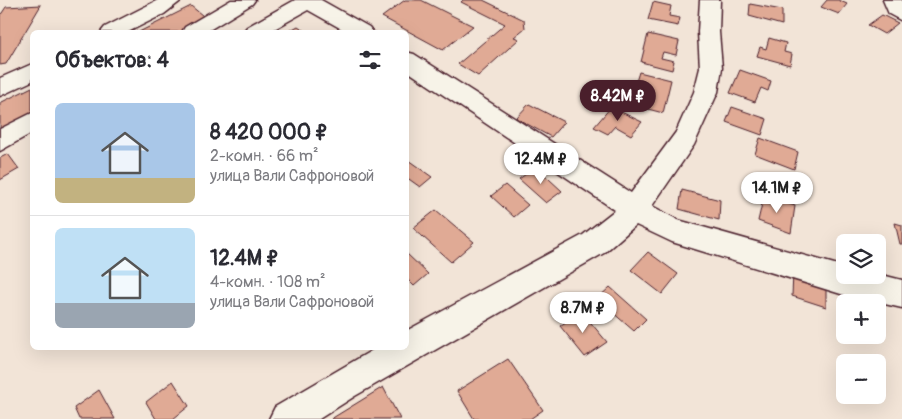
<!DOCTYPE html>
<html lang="ru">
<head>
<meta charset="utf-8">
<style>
	body { margin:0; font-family:Pangolin,sans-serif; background:#f2f2f3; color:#2b2b33; height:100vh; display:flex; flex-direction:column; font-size:19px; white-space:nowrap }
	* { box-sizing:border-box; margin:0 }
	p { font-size:16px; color:#7c7c81 }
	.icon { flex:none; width:28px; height:28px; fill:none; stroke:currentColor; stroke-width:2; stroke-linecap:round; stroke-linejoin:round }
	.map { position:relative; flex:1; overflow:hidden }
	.details { position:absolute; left:30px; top:30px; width:379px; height:320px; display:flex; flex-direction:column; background:#fff; border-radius:8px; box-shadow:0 5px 20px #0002 }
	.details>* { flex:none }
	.fabs { position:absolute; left:836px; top:234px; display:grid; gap:10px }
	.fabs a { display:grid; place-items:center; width:50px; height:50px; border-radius:8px; background:#fff; box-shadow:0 5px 20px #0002; font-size:25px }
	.price { position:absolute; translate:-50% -42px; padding:0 11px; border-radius:18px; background:#fff; color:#222; font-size:16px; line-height:32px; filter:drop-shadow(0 1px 2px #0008) }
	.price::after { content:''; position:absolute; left:50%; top:30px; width:15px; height:11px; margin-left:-8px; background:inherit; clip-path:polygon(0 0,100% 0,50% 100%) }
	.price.current { background:#4a1f2b; color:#fff }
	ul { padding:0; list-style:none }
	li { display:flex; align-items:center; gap:15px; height:125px; padding:0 25px }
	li+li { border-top:1px solid #e1e1e2 }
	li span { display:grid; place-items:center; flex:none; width:140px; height:100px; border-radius:8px; color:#555 }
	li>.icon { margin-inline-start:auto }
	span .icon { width:60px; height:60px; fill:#fffc; stroke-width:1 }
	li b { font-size:21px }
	h2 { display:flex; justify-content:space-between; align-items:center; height:60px; padding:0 25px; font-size:21px }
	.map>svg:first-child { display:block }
	.building { fill:#e0aa95; stroke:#4a1f2b }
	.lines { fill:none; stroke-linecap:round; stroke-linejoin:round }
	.minor-casing { stroke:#4a1f2b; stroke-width:3 }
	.minor { fill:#f7f3e8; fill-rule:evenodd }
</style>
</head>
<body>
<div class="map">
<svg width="902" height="419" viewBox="0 0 902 419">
	<rect width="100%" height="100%" fill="#f2e4d7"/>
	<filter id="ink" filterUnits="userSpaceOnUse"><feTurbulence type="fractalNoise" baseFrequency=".02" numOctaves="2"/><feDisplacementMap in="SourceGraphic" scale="10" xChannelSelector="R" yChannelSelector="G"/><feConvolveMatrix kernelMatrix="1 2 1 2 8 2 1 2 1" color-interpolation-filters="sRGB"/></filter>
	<g filter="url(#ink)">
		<g class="building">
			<polygon points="405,0 421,0 473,26 443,50 382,17"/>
			<polygon points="463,0 483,0 524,20 525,28 514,37 519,39 478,76 458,64 505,24 461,2"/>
			<polygon points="827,0 838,0 847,4 839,14 821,7"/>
			<polygon points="653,2 671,6 669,16 680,18 678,26 648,20"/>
			<polygon points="750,4 782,10 782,25 749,16"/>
			<polygon points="41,5 6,64 0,65 0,16 6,7"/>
			<polygon points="191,6 208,20 184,32 139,32"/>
			<polygon points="882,15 898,23 884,34 868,25"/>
			<polygon points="298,26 307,32 287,32"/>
			<polygon points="648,34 679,41 676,55 663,52 661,58 674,61 672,70 641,62"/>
			<polygon points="769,38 786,43 784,52 792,54 790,65 757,56 760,47 766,49"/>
			<polygon points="740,70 771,81 768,91 761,88 755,102 730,93"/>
			<polygon points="639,72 671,80 663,113 629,104"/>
			<polygon points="32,87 32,113 0,130 0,103"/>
			<polygon points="529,104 564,122 551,137 516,118"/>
			<polygon points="611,107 642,122 631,135 615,126 608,134 594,127"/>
			<polygon points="732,107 767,119 762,135 726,122"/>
			<polygon points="760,138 798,152 794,169 755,154"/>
			<polygon points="8,154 19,169 0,180 0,158"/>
			<polygon points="408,160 432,177 420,187 406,177"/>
			<polygon points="536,167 562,191 546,203 519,179"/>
			<polygon points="505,185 528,205 514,217 491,196"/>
			<polygon points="682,190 720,200 719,220 679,209"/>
			<polygon points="764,195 795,206 791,233 758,221"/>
			<polygon points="436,210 474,242 451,262 413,228"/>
			<polygon points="895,223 902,225 902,244 900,244"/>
			<polygon points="648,252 678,274 662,294 631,270"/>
			<polygon points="406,253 428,274 414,286 406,278"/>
			<polygon points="793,273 826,283 826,307 792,296"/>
			<polygon points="610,287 646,319 634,331 597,299"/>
			<polygon points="581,311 607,342 585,357 560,326"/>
			<polygon points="508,359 543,410 530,419 474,419 457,391"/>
			<polygon points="173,381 189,406 173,419 156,419 146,402"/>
			<polygon points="383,387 400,419 331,419"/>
			<polygon points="99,390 115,419 79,419 74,408"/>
		</g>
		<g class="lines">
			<g class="minor-casing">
				<g id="minor">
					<polygon points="158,0 182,0 164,14 128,32 101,32 105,27"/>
					<polygon points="231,0 255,0 252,4 206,32 182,32 185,27"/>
					<polygon points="295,0 321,0 369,27 373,32 347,32 308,10 269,32 243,32 247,27"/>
					<polygon points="700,0 720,0 719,32 722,68 718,92 694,145 652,206 678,220 845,267 845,275 878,274 902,280 902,308 841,294 672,242 636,225 604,253 355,396 319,419 269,419 275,407 376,348 406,348 406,331 583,235 615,210 406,70 406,52 414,54 631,193 676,132 694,92 700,68 698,32"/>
					<polygon points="883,0 902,0 902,21 889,14"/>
					<polygon points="32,64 32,81 0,96 0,78"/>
					<polygon points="32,113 32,133 0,151 0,129"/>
				</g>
			</g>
			<use href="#minor" class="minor"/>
		</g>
	</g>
</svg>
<div class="fabs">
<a><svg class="icon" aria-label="layers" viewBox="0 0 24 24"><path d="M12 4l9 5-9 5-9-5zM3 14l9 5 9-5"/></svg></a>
<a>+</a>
<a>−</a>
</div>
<b class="price current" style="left:618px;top:122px">8.42M ₽</b>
<b class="price" style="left:541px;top:185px">12.4M ₽</b>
<b class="price" style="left:777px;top:214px">14.1M ₽</b>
<b class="price" style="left:583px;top:334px">8.7M ₽</b>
<section class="details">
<h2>Объектов: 4<svg class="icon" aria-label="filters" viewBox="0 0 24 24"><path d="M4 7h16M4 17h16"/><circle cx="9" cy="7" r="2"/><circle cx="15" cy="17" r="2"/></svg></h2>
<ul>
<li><span style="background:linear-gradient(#a9c7e8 75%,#c2b280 0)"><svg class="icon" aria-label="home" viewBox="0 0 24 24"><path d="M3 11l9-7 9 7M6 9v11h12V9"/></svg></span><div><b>8 420 000 ₽</b><p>2-комн. · 66 m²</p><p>улица Вали Сафроновой</p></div></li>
<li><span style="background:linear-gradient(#bfe0f5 75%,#9aa5b1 0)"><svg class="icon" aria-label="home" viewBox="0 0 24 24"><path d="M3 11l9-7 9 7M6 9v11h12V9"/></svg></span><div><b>12.4M ₽</b><p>4-комн. · 108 m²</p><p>улица Вали Сафроновой</p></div></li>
</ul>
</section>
</div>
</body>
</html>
